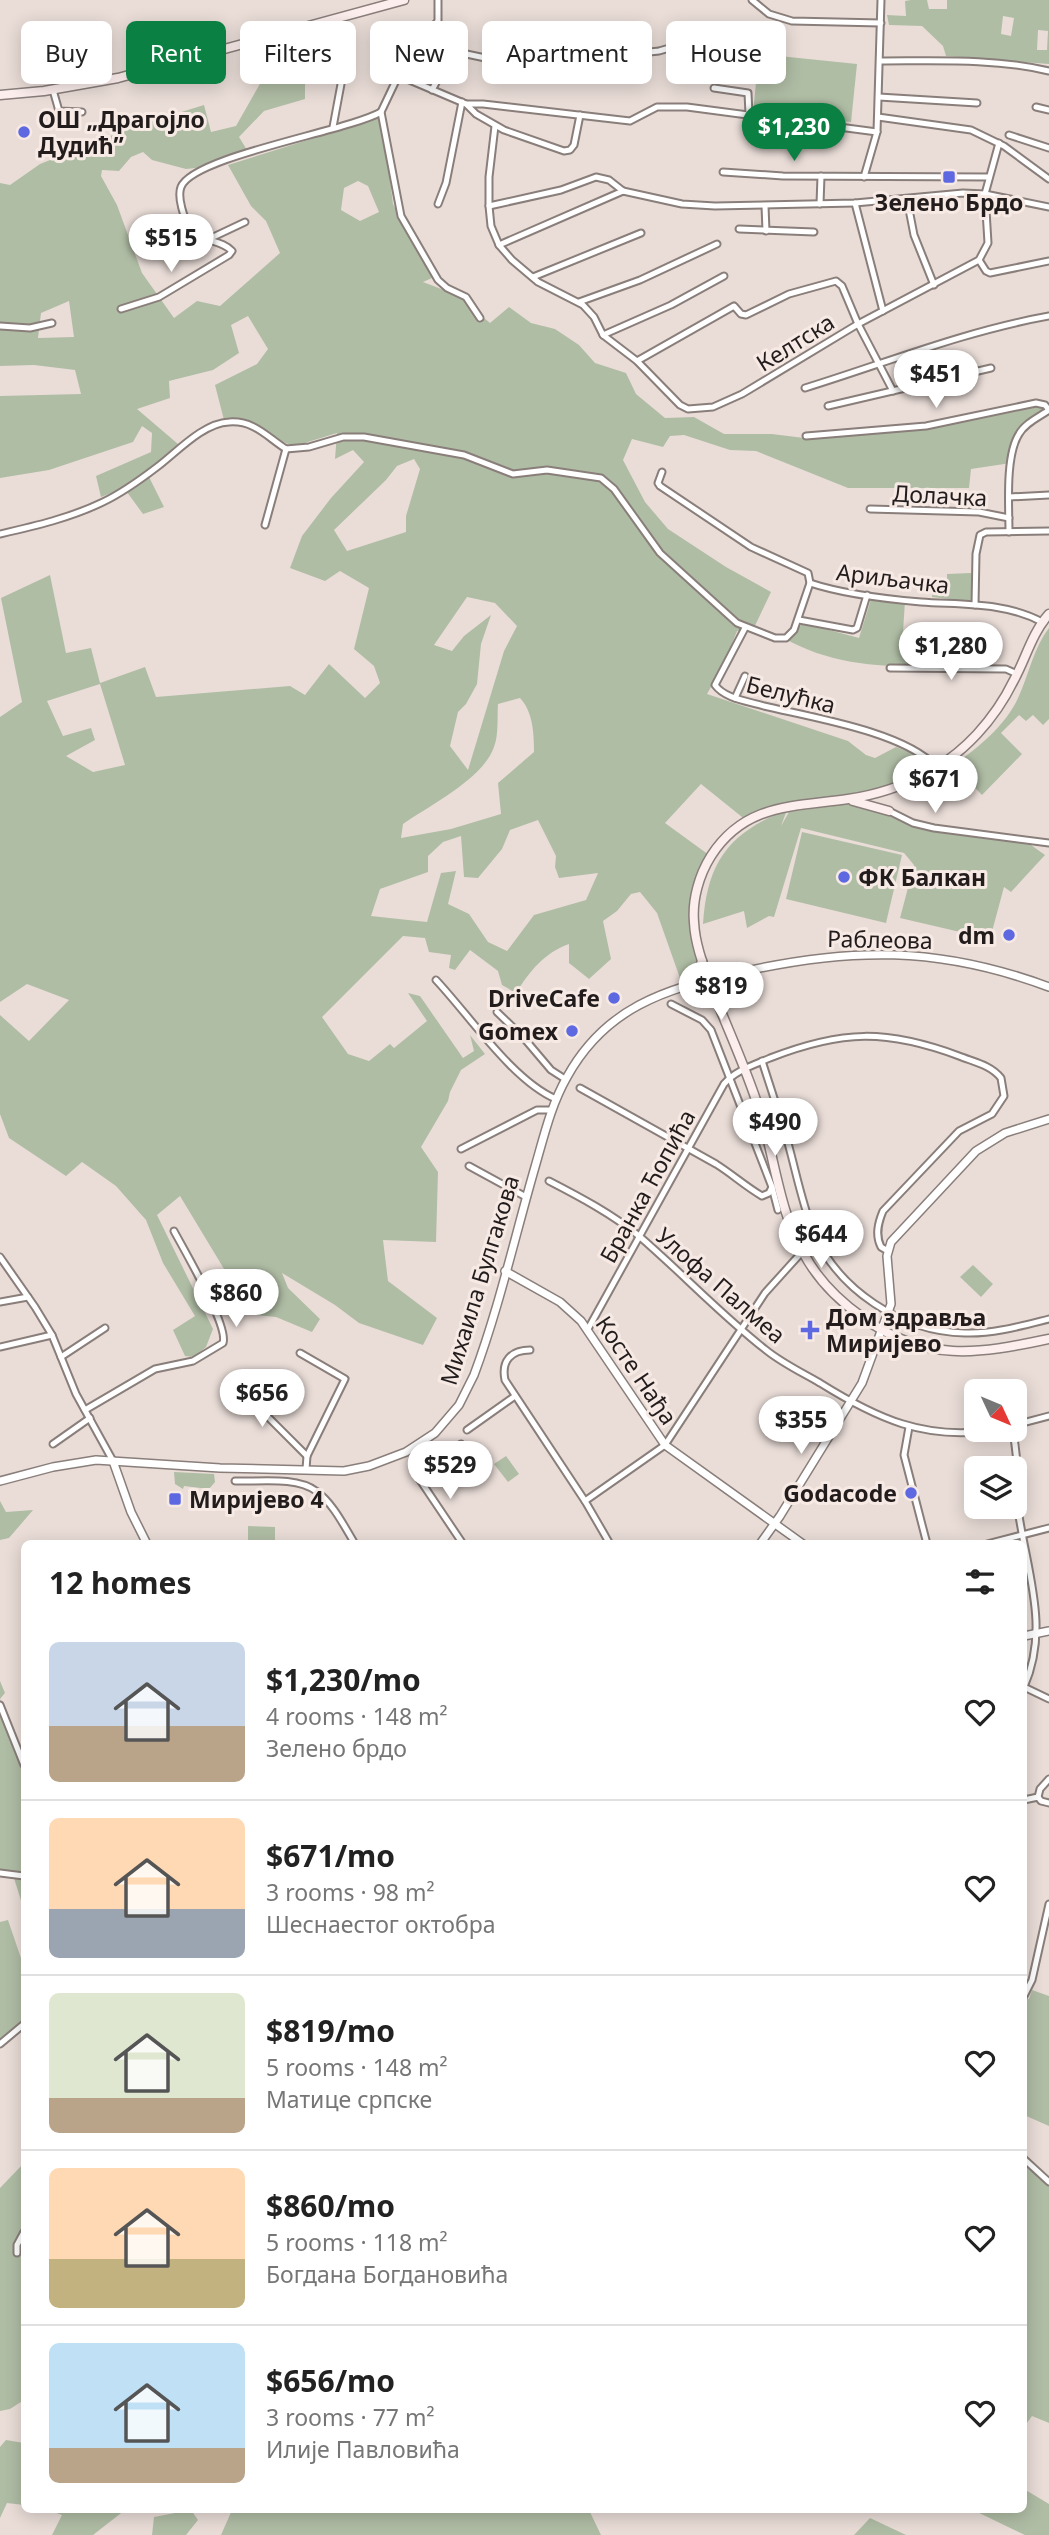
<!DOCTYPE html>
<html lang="en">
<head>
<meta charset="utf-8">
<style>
	body { margin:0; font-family:"Noto Sans",sans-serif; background:#f6f6f6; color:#222; height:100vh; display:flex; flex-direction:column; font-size:26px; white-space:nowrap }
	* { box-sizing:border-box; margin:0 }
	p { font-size:23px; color:#767676 }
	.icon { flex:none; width:38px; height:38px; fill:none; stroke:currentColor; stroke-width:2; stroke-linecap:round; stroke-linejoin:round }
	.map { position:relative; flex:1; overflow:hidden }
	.side { position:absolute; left:21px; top:1540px; width:1006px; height:973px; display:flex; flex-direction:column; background:#fff; border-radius:10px; box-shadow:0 4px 18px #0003 }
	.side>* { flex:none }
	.hud { position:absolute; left:21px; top:21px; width:1008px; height:63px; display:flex; gap:14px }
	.needle { width:46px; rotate:134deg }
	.tools { position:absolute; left:964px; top:1379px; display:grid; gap:14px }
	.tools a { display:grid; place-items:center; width:63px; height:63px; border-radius:10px; background:#fff; box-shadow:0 4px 18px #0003; font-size:35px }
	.price { position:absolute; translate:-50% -60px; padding:0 16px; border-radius:24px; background:#fff; color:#222; font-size:23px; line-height:46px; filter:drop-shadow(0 2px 4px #0008) }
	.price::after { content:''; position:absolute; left:50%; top:42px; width:21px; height:16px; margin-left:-10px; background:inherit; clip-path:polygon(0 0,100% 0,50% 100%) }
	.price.current { background:#0b8043; color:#fff }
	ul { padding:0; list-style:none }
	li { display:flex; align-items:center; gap:21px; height:175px; padding:0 28px }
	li+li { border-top:2px solid #e0e0e0 }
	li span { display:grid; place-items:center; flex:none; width:196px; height:140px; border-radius:10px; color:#555 }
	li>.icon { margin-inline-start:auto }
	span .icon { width:84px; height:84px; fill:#fffc; stroke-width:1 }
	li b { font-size:30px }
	h2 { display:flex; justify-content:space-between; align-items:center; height:84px; padding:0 28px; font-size:30px }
	.chip { padding:0 24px; border-radius:10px; background:#fff; box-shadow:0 4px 18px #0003; font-size:24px; line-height:63px }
	.chip.current { background:#0b8043; color:#fff }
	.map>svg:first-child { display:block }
	.green { fill:#b0bda5; fill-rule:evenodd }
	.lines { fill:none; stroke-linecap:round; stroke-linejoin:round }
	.minor-casing { stroke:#897e7a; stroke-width:9 }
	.tertiary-casing { stroke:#897e7a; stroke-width:10 }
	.secondary-casing { stroke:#897e7a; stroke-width:11 }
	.minor { stroke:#fff; stroke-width:5 }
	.tertiary { stroke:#fff; stroke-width:7 }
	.secondary { stroke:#fceeed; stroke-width:8 }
	.poi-dot { fill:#5e68e0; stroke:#f7eae5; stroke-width:2.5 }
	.labels { text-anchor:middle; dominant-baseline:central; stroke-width:6; stroke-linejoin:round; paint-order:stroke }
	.poi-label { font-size:23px; font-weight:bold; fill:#221d1c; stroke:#f7eae5; text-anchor:start }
	.street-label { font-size:23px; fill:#221d1c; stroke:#f7eae5 }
</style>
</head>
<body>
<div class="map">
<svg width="1049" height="2535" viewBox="0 0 1049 2535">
	<rect width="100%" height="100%" fill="#eaddd8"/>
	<g class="green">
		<path d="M911,0H927L929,9H947V0H1049V64L946,56L943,46L922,26L889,25L887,15L906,16L905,1ZM1003,16L1014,18L1011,36L1001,34ZM1038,30L1048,31L1047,50H1037Z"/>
		<polygon points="759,54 857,64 851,122 753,112"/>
		<path d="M292,56L305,73V99L264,111L239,137L247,150L196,168L186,169L152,160L143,152L131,157L119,171L102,170L101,176L117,205L142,273L174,318L197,301L220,306L280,253L266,221L251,206L228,165L378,118L389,172L393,204L432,278L423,282L457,295L490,323L509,307L531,323L555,329L579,345L595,363L626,373L636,394L665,418L694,417L724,434H772L804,438L909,428L1041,403L1049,410L1019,433L1011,463L971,469L969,488H848L756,451L730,450L684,435L670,436L663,447L632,439L623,460L645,502L668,529L726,567L771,592L753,630L737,631L725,662L707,694L848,741L866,755L875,758L896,747L920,756L935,766L908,779L875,790L842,798L805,802L747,821L701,784L665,823L709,855C685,896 688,919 697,964L688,978L681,981L657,913L640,892L631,894L617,911L603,921L611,959L589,979L569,963V944C544,953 530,971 516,993L502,985L498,971L470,950L455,970L449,968L451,955L429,952L425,938L403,936L322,1017L348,1054L369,1061L390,1044L394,1048L427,1021L408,993L420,996L463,1058L474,1051L470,1035L485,1054L461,1070L450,1092L448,1101L421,1147L438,1172L436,1242L383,1240L388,1281L437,1318L423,1345L359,1323L335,1305L282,1273L288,1288L320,1319L312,1332L276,1317L256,1315L244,1310L241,1297L180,1196L157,1215L213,1329L206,1347L194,1357L185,1356L173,1330L195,1316L163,1263L146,1220L116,1186L82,1162L66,1176L9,1138L0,1114V1015L29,1041L69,1000L27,984L0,1002V717L22,702L1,598L50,575L66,653L91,648L100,683L145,667L156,697L290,686L305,695L329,664L365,698L380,683L374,666L354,649L369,588L340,571L325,581L290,568L302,536L331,498L364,462L353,450L335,459L337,433L295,446C265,439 262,414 224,420L215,385L257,364L268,349L248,316L231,325L239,353L213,370L169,381L170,398L137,409L178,444L147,473L164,507L143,514L124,488L101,497L96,476L151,452L152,433L142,426L133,442L49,470L0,478V396L81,394L75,370L34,365L0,366V183L10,185L40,164L133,127L204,105L211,132L236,126L261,82L257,71ZM358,181L368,186L379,212L360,221L341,210L344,188ZM69,301L74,337L38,338L41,313ZM414,459L420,469L406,516V532L347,551L334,530L386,480L397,466ZM467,597L495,603L517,626L504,651L468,770L450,746L458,712L466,704L477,684L481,644L491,615L464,636L452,651L434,645ZM100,684L125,765L93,772L66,756L95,740L91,728L63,736L47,701ZM520,698C533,712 534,733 534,752L498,783L501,814L451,829L401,838L403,824C430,805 483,779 494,747C499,734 497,717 498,704ZM538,820L556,856L555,867L559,878L598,873L586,900L534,915L507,951L488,942L469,914L448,904L456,871L441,873L427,922L371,916L380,889L428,872V856L443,842L461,836L464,877L478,878L502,849L510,830Z"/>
		<polygon points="971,573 974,602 932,597 933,581 947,580 947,574"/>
		<path d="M872,596L905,601L903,632L966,637L970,666C907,667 840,671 784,638L792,635L803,623L859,638Z"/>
		<path d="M1049,628V719L1043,725L1033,715L1026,721L1019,715L1001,733L1022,754L982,795L953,765C977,749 1006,725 1018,698C1029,675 1033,649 1049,628Z"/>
		<path d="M847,804L890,811L924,827L1031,845L1045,855L1011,892L1004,887L990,939L900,918L914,865L904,853L801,828L774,917L769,916L747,928L744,911L703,924C707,862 729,832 787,810L781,826L789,812Z"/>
		<polygon points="802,832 902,855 886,923 786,899"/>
		<polygon points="973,1265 993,1284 981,1297 960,1277"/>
		<polygon points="506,1456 519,1474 508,1482 494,1464"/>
		<polygon points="174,1472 214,1474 215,1482 209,1489 184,1486 183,1489 175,1484"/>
		<polygon points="0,1501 6,1512 33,1510 9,1538 0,1540"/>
		<polygon points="248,1526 275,1527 275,1543 248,1543"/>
		<polygon points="0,1681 5,1693 0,1699 24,1764 24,1910 13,1875 0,1873"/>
		<polygon points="8,1920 24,1967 24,2024 0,2044 0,1922"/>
		<polygon points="1032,1990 1049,1996 1049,2126 1024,2115 1024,1999 1029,1999"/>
		<polygon points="1024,2159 1049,2182 1049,2423 1032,2416 1024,2427"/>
		<polygon points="24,2163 24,2400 10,2409 0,2411 0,2188"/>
		<polygon points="6,2440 24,2443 24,2505 7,2503 0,2518 0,2447"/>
		<polygon points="1024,2489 1049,2504 1049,2535 1025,2535 973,2510 1024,2510"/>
		<polygon points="48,2510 125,2510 93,2535 52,2535 62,2515"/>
		<polygon points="191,2510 198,2520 186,2535 152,2535 154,2517"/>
		<polygon points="232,2510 589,2510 601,2535 221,2535"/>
		<polygon points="870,2518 906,2535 854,2535"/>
	</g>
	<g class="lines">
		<g class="minor-casing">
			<g id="minor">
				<polyline points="438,0 438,21 410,51 381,112 401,216 438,280 447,288 466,297 480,318"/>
				<polyline points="752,0 769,14 792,21 881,23"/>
				<path d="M880,61C935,61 995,58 1049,71"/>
				<polyline points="400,76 466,104 476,114 504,130 564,151 570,150 574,145 580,115"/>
				<polyline points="714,88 748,93 749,114"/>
				<polyline points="53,90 59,111 82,112"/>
				<polyline points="432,90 450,57 457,52 490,59 538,64 659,51 673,47 704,31"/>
				<polyline points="879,97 977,103"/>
				<polyline points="466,104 483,104 630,121 657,107 687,107 877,132"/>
				<polyline points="1036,107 1049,110"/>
				<polyline points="878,117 971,130 1004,146 1049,179"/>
				<polyline points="495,126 489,177 489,206 491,226 499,245 512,260 538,282 583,305 594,317 603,335 637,361 680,405 688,409 713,407 742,394 858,324 979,260 988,243 985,194 999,143"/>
				<polyline points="333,127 344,68"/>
				<polyline points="1009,135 1049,148"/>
				<polyline points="723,172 783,176 989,177"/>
				<polyline points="864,177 877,132 881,0"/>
				<polyline points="907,199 914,235 934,285"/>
				<polyline points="855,203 883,311"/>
				<polyline points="438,204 446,183 462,102"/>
				<polyline points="820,204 821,176"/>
				<polyline points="489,206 561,190 596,177 609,180 623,191"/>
				<polyline points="765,206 766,231"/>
				<polyline points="739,229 814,232"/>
				<polyline points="209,239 245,222"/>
				<polyline points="499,245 623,191 682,204 715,206 855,203 963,193 985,194 1049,207"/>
				<polyline points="979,260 986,271 990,273 1049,261"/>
				<polyline points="533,277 641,233"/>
				<polyline points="579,302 640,280 717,244"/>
				<path d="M121,309L159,297L229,255L232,251C221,239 199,242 190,228C184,219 177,197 181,187C193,156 348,131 381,112"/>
				<polyline points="0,326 30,328 52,323"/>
				<polyline points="603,335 671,305 724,276"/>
				<polyline points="637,361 734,306 741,314 746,315 789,294 836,281 842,286 858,324 893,391"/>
				<path d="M805,388C886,363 965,331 1049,316"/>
				<polyline points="828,406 991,368"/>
				<polyline points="806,436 926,426 1036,403 1045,405 1049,410"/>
				<polyline points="286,449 309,447 343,437 364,437 464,455 513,474 547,470 601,478 614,489 660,553 737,623 775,638 786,638 794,630 810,583 808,573 751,547 660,486 658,483 662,472"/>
				<polyline points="1009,497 1049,495"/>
				<polyline points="870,509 979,512 1009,518"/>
				<polyline points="265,525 286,449"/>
				<path d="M1009,532C1009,507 1005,456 1019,434C1025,423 1039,417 1049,410"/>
				<path d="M0,534C35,526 70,518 103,502C122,493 140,480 157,467C177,452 203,423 229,422C254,420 267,437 286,449"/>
				<path d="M810,583C843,594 886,599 921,602C962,605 1005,602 1042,622"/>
				<polyline points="975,605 976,554 980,535 986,532 1049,531"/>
				<polyline points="799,620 853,630 857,628 867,595"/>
				<path d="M745,628L715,685C725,699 748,701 764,706C810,717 905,732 936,767"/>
				<polyline points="890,668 1006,669 1017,674"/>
				<polyline points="735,698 745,676"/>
				<polyline points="889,811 913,823 934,828 1049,843"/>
				<path d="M436,980C469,1015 513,1081 556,1099"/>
				<polyline points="671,1004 702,1020 711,1030 772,1187 778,1210"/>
				<polyline points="497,1012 523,1037 551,1070 565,1079"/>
				<path d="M762,1061C771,1089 780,1116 788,1143C796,1172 802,1203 813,1231C837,1289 901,1332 965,1333C993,1334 1021,1326 1049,1319"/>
				<path d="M580,1088L716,1164C732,1174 745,1186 762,1196L769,1193L772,1187"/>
				<polyline points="461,1149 537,1110 552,1110"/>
				<polyline points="469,1166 526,1197"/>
				<path d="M549,1181C580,1197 612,1214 639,1236C682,1273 721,1315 766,1350C782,1363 801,1372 820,1383C876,1418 925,1441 994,1430"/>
				<polyline points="0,1257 35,1307 52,1335 76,1394 113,1461"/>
				<polyline points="0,1302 28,1297"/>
				<path d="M588,1329L724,1084C736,1070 754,1065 770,1058C842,1030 886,1029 959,1056C974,1062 991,1065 1001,1078L1004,1096L992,1114L959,1131L883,1211C878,1223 875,1235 881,1247L888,1251"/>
				<polyline points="0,1347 52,1335"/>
				<path d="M530,1350C511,1350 501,1361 505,1380L585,1501L610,1544"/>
				<polyline points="300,1353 345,1379 307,1456 306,1469"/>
				<polyline points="61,1357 105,1328"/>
				<polyline points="236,1385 307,1456"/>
				<path d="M85,1410L155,1369L193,1361L223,1343C229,1326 184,1250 174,1231"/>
				<polyline points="1015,1425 1049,1416"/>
				<polyline points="909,1427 904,1455 927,1544"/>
				<polyline points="467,1430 515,1396"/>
				<path d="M1012,1430C1020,1459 1015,1487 1019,1516C1029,1578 1049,1630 1024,1687"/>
				<polyline points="53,1444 90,1418"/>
				<polyline points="461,1444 416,1474 463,1544"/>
				<path d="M235,1481C258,1482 296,1476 316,1491C333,1503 344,1526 355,1544"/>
				<polyline points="585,1501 665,1445 765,1293 802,1252"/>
				<polyline points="987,1544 1049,1528"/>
				<polyline points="1024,1687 1049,1699"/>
				<polyline points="0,1705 24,1765"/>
				<polyline points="1038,1797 1040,1789 1049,1779"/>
				<polyline points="1024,1800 1038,1797 1041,1801 1049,1803"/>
				<polyline points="0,1873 24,1876"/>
				<polyline points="1024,1996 1032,1980 1049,1904"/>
				<polyline points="0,2044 24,2024"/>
				<polyline points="1024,2159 1049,2182"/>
				<polyline points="17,2253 17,2245 24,2232"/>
			</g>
		</g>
		<g class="tertiary-casing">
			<g id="tertiary">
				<polyline points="505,1271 560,1302 581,1321 665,1445 803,1544"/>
				<polyline points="113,1461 131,1512 147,1544"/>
				<path d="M0,1481L53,1467L96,1460L220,1468L344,1471L369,1466L406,1452L435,1433L459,1405L474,1375C499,1308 515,1236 535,1167C544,1136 551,1105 567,1077C605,1008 664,989 737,973C850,947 939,946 1049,987"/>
				<polyline points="760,1544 780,1516 862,1383 891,1304 887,1256 891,1242 976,1151 1005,1133 1049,1119"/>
				<polyline points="1024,1636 1049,1631"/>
			</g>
		</g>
		<g class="secondary-casing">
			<g id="secondary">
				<polyline points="0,95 44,91 118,78 404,0"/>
				<path d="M1049,614C1032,633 1026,658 1014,680C995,719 964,754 925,774C901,787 875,795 848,799C794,807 745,803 711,856C699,875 692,900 694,922C695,945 704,967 712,989C728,1030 747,1070 760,1112C775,1158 779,1212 804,1254C818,1280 838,1300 862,1317C925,1363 978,1354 1049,1339"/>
				<polyline points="853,801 889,811"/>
				<polyline points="687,985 698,973 702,961"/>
			</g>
		</g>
		<use href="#minor" class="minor"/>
		<use href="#tertiary" class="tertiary"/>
		<use href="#secondary" class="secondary"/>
	</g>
	<g class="poi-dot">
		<circle cx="24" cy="132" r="7"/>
		<rect x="942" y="170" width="14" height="14" rx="3.5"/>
		<circle cx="844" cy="877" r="7"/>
		<circle cx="1009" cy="935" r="7"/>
		<circle cx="614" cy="998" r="7"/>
		<circle cx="572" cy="1031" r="7"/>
		<path d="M806.5 1319.5h7v7h7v7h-7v7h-7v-7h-7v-7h7z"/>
		<circle cx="911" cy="1493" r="7"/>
		<rect x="168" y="1492" width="14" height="14" rx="3.5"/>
	</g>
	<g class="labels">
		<g class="poi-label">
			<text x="38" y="119">ОШ „Драгојло<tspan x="38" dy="26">Дудић”</tspan></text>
			<text x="949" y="202" text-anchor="middle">Зелено Брдо</text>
			<text x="858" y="877">ФК Балкан</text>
			<text x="995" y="935" text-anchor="end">dm</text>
			<text x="600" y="998" text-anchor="end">DriveCafe</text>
			<text x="558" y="1031" text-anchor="end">Gomex</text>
			<text x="826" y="1317">Дом здравља<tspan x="826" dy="26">Миријево</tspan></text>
			<text x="897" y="1493" text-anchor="end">Godacode</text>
			<text x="189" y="1499">Миријево 4</text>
		</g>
		<g class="street-label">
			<text transform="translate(795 342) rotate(-32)">Келтска</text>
			<text transform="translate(940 495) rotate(3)">Долачка</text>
			<text transform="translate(893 578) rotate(7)">Ариљачка</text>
			<text transform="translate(791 694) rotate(14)">Белућка</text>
			<text transform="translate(880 939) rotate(1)">Раблеова</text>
			<text transform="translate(647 1186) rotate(-61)">Бранка Ћопића</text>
			<text transform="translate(479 1280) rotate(-73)">Михаила Булгакова</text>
			<text transform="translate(721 1285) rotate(41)">Улофа Палмеа</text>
			<text transform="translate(637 1370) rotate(56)">Косте Нађа</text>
		</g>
	</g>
</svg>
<div class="tools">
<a><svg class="needle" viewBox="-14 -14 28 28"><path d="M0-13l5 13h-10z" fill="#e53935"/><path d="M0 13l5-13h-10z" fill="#767676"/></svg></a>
<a><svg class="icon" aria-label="layers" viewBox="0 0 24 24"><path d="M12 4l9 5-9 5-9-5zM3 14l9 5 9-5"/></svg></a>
</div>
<b class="price current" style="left:794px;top:163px">$1,230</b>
<b class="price" style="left:171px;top:274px">$515</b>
<b class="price" style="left:936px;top:410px">$451</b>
<b class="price" style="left:951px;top:682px">$1,280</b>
<b class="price" style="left:935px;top:815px">$671</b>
<b class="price" style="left:721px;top:1022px">$819</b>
<b class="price" style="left:775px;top:1158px">$490</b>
<b class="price" style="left:821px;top:1270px">$644</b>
<b class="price" style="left:236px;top:1329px">$860</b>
<b class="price" style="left:262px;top:1429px">$656</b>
<b class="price" style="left:801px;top:1456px">$355</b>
<b class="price" style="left:450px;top:1501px">$529</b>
<div class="hud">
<a class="chip">Buy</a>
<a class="chip current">Rent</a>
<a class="chip">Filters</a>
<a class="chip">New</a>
<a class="chip">Apartment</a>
<a class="chip">House</a>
</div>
<section class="side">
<h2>12 homes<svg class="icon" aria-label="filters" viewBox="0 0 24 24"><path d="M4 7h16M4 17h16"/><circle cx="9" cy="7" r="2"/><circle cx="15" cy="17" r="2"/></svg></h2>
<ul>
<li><span style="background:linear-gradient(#c9d6e8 60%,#b9a48a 0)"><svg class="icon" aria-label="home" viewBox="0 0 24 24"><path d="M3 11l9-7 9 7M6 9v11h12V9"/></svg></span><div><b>$1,230/mo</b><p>4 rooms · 148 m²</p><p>Зелено брдо</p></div><svg class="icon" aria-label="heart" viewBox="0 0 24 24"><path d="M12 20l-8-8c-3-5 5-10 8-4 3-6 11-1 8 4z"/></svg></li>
<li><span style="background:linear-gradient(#ffd9b3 65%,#9aa5b1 0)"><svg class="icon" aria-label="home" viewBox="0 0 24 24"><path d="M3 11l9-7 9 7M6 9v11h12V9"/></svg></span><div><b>$671/mo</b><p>3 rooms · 98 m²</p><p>Шеснаестог октобра</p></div><svg class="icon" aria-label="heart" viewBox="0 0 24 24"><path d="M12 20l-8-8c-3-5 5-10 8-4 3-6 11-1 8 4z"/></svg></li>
<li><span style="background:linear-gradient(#dfe7d0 75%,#b9a48a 0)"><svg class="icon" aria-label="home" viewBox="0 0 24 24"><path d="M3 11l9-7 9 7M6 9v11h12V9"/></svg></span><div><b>$819/mo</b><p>5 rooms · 148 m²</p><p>Матице српске</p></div><svg class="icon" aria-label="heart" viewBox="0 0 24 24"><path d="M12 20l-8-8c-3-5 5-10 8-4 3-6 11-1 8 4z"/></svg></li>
<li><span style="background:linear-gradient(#ffd9b3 65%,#c2b280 0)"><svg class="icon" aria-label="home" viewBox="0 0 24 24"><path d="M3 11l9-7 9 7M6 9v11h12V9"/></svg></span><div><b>$860/mo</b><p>5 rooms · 118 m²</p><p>Богдана Богдановића</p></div><svg class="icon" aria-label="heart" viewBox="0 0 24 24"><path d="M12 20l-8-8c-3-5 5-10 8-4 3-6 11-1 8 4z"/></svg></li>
<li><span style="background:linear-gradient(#bfe0f5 75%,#b9a48a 0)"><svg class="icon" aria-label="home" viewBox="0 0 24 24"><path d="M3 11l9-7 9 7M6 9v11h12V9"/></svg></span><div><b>$656/mo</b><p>3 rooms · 77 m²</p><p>Илије Павловића</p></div><svg class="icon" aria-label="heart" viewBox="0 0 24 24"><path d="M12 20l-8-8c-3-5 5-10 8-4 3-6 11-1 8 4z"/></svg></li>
</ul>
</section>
</div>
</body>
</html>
